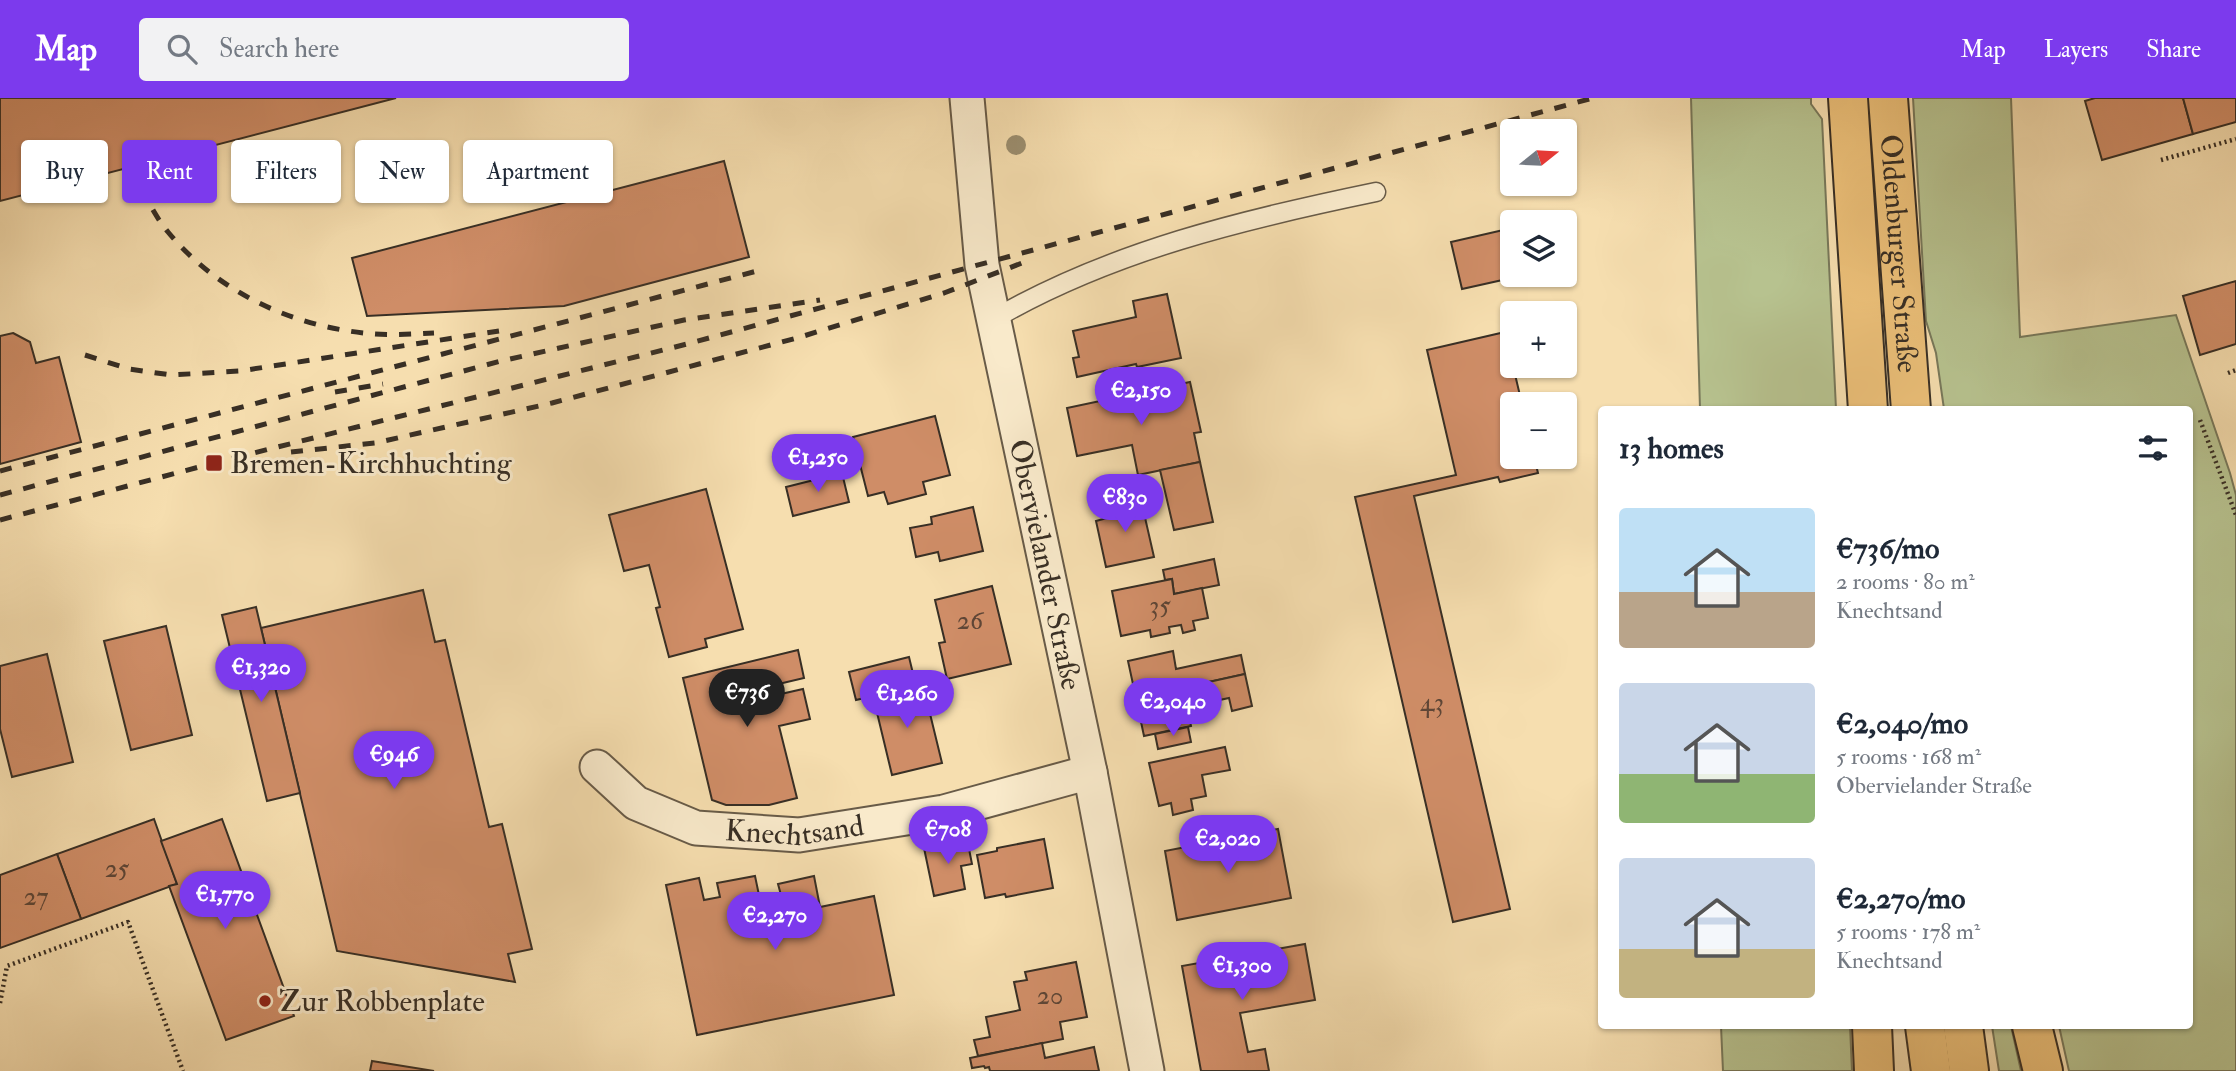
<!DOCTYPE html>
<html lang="en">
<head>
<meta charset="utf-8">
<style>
	body { margin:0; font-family:"IM FELL Double Pica",serif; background:#f2f2f3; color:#1f2937; height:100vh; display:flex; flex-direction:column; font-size:26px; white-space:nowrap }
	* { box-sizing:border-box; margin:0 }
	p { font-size:23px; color:#747a83 }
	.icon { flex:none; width:38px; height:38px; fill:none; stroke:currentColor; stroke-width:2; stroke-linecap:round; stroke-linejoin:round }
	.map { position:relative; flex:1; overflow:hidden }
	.details { position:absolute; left:1598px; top:308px; width:595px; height:623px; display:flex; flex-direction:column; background:#fff; border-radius:7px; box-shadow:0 2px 5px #0004 }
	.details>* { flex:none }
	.top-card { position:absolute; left:21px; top:42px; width:665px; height:63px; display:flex; gap:14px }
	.needle { width:46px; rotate:72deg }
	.tools { position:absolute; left:1500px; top:21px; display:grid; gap:14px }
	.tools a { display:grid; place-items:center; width:77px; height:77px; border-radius:7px; background:#fff; box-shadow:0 2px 5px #0004; font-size:35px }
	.price { position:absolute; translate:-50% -60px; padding:0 16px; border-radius:24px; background:#7c3aed; color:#fff; font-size:23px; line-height:46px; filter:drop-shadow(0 2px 4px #0008) }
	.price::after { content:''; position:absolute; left:50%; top:42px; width:21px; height:16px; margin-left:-10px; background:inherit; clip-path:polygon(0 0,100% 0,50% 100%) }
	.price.selected { background:#222; color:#fff }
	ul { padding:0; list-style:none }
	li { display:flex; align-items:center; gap:21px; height:175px; padding:0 21px }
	li span { display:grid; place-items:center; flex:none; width:196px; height:140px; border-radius:7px; color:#555 }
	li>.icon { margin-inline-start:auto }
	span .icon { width:84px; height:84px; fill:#fffc; stroke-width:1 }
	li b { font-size:30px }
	h2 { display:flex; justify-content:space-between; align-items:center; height:84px; padding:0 21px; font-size:30px }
	.pill { padding:0 24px; border-radius:7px; background:#fff; box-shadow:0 2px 5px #0004; font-size:24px; line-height:63px }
	.pill.selected { background:#7c3aed; color:#fff }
	header { display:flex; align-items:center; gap:42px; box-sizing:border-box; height:98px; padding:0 35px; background:#7c3aed; color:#fff }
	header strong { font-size:33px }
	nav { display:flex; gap:38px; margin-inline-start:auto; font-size:24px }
	.search { width:490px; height:63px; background:#f2f2f3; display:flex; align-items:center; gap:18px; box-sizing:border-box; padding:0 24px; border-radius:7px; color:#747a83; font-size:26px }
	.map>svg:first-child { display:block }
	.green { fill:#b7c28f; stroke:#78785a; stroke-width:2 }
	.building { fill:#cf8d67; stroke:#382f25; stroke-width:2 }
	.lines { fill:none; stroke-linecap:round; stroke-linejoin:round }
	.lane-casing { stroke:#685b48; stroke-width:21 }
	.street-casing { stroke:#685b48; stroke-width:37 }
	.highway-casing { stroke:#382f25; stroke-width:42 }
	.path { stroke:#382f25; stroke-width:4.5; stroke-dasharray:2 3.5; stroke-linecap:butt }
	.lane { stroke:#f9eacb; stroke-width:18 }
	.street { stroke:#f9eacb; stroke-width:33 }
	.highway { stroke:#ebbf78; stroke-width:38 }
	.rail { stroke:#382f25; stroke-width:5; stroke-dasharray:12 12; stroke-linecap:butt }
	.tree { fill:#9b8e6f }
	.poi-dot { fill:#8f2418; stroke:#f9eacb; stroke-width:2.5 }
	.labels { text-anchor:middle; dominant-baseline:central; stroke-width:6; stroke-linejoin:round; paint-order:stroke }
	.number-label { font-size:26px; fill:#5e4636 }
	.street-label { font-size:30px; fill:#382f25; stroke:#f9eacb }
	.poi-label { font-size:30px; fill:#382f25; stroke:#f9eacb; text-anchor:start }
</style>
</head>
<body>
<header>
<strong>Map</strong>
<div class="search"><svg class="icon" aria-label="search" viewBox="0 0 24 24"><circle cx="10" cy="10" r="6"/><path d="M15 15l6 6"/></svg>Search here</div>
<nav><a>Map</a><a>Layers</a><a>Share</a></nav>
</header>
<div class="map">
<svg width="2236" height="973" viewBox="0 0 2236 973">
	<rect width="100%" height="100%" fill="#f6deaf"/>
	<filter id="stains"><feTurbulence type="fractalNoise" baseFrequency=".00286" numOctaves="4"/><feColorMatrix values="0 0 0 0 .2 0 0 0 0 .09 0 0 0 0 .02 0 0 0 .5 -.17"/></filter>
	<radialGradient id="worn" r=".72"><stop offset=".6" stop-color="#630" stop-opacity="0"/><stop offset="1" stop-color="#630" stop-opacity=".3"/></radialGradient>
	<g class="green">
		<polygon points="1691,0 1811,0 1811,6 1822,21 1836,311 1700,311"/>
		<polygon points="1913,0 2011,0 2020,239 2176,217 2230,375 2236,397 2236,973 2069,973 2059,928 2189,928 2189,312 1944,311 1936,255 1926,223"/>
		<polygon points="1721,928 1850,928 1852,973 1723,973"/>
		<polygon points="1992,928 2011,928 2021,973 1999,973"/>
	</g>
	<g class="building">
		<polygon points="0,0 396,0 0,103"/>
		<polygon points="2095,0 2183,0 2193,36 2102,62 2085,3"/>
		<polygon points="2183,0 2236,0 2236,24 2193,36"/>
		<polygon points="724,63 749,159 564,208 367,218 352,160"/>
		<polygon points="1512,130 1512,177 1525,177 1462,191 1451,144"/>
		<polygon points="2236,183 2236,246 2200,257 2183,198"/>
		<polygon points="1167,196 1181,260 1137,269 1136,266 1077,279 1073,260 1079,259 1073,233 1136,219 1133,203"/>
		<polygon points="1505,234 1522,306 1512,306 1512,359 1534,359 1538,375 1500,384 1498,379 1414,398 1510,811 1453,824 1355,399 1456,377 1427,252"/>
		<polygon points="13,235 30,244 36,265 59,259 81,344 0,366 0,238"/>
		<polygon points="1190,284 1201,334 1194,335 1200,364 1138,377 1132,347 1077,358 1067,310"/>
		<polygon points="935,318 950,377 923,384 926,396 888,406 884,394 868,398 853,339"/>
		<polygon points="1200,364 1213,424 1174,432 1160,372"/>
		<polygon points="842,375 849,404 793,418 786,389"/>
		<polygon points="706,391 743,531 705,541 707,549 669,559 656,510 660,509 649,467 624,473 609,417"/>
		<polygon points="1141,402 1154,459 1106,469 1096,423 1107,420 1104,410"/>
		<polygon points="973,409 983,453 940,463 938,454 916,459 910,430 932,426 931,419"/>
		<polygon points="1214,461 1219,487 1174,496 1172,481 1165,482 1163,472"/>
		<polygon points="1172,481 1174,496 1202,490 1208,520 1193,523 1195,532 1183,535 1181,527 1169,529 1170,535 1151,539 1150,532 1121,538 1112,493"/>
		<polygon points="992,488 1011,566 947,581 939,545 945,544 935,502"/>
		<polygon points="423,492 435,544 445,542 489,729 502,726 532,851 508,856 515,884 337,853 261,530"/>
		<polygon points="256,509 300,695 267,703 222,517"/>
		<polygon points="166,528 192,637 131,652 104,543"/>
		<polygon points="798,552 804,580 770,588 772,598 803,591 810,621 779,628 797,700 769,707 726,707 712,702 683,580"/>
		<polygon points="1173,553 1176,571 1241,557 1245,576 1136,600 1128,563"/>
		<polygon points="47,556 73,664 12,679 0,631 0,568"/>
		<polygon points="909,559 916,588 856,602 849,574"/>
		<polygon points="1245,576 1252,608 1232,613 1229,600 1187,609 1191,628 1144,638 1136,600"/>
		<polygon points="923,587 942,665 892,677 873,598"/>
		<polygon points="1188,629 1191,644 1158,651 1155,636"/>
		<polygon points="1225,649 1230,672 1202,677 1206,698 1191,701 1193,712 1173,717 1171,705 1159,708 1149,665"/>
		<polygon points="154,721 177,786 81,821 57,756"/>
		<polygon points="222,721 294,918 226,942 169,788 177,786 161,743"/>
		<polygon points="1278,731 1291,800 1177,822 1165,753"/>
		<polygon points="967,741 972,766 961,768 965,791 934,798 924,750"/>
		<polygon points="1044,741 1053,790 1006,799 1005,796 985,800 977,757 997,753 997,750"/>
		<polygon points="57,756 81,821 0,850 0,777"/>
		<polygon points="755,778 760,802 781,797 778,786 814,778 820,809 874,798 894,897 697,937 666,787 699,780 704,802 720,799 717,785"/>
		<polygon points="1305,846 1315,902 1240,915 1248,954 1265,951 1269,973 1201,973 1182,868"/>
		<polygon points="1076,864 1087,919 1060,924 1063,941 978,958 974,942 990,939 986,919 1020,912 1014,884 1027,882 1025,874"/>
		<polygon points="1042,945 1045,960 1094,949 1099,973 990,973 989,969 985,970 984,968 972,970 970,960"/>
		<polygon points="372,963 434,973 370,973"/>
	</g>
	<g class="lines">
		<g class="lane-casing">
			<path id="lane" d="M994,221C1111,153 1245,121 1376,94"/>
		</g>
		<g class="street-casing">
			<g id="street">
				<path id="s1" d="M967,0L982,167L1090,674L1147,973"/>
				<path id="s2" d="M597,669L636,705L696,730L799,737L944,714L1090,674"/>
			</g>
		</g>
		<g class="highway-casing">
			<g id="highway">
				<polyline points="1848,0 1868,312"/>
				<path id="s3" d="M1888,0L1911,312"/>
				<polyline points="1872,928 1874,973"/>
				<polyline points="1925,928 1931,973"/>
				<polyline points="1963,928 1969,973"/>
				<polyline points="2032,928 2043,973"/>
			</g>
		</g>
		<g class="path">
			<polyline points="2161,62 2236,41"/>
			<polyline points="2228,275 2236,272"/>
			<polyline points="2200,322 2236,417"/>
			<polyline points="0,905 7,868 128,824 183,973"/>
		</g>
		<use href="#lane" class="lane"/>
		<use href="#street" class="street"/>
		<use href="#highway" class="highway"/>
		<g class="rail">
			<path d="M131,69C142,91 153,116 168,134C217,193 289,227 364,235C387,238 411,236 434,235"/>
			<polyline points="85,257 129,271 171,277 240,273 499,233"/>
			<polyline points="335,294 383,286"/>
			<polyline points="291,354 375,345 552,305 797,240 944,195 1022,165"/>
			<polyline points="0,373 757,173"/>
			<polyline points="0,397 501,263 684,222 820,202"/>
			<polyline points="0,422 214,365 687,246 1593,0"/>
		</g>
	</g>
	<circle class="tree" cx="1016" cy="47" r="10"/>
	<g class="poi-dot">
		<rect x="205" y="356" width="18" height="18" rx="3.5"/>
		<circle cx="265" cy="903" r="7"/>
	</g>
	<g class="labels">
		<g class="number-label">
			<text x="1160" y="508">35</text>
			<text x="970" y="523">26</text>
			<text x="1432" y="605">43</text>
			<text x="117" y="771">25</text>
			<text x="36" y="799">27</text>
			<text x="1050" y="898">20</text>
		</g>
		<g class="street-label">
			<text stroke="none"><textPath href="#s3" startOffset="156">Oldenburger Straße</textPath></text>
			<text stroke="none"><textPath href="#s1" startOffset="474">Obervielander Straße</textPath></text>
			<text stroke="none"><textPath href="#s2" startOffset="217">Knechtsand</textPath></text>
		</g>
		<g class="poi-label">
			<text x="230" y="365">Bremen-Kirchhuchting</text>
			<text x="279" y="903">Zur Robbenplate</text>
		</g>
	</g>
	<rect width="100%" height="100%" filter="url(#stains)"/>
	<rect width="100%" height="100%" fill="url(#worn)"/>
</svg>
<div class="tools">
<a><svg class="needle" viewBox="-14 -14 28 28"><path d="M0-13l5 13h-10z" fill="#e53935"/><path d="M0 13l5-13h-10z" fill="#747a83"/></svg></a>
<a><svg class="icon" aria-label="layers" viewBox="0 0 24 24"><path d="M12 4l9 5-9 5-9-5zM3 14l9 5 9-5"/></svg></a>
<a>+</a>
<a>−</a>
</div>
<b class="price" style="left:1141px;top:329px">€2,150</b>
<b class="price" style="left:818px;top:396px">€1,250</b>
<b class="price" style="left:1125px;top:436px">€830</b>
<b class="price" style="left:261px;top:606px">€1,320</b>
<b class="price selected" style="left:747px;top:631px">€736</b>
<b class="price" style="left:907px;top:632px">€1,260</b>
<b class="price" style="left:1173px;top:640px">€2,040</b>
<b class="price" style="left:394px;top:693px">€946</b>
<b class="price" style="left:948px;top:768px">€708</b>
<b class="price" style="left:1228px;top:777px">€2,020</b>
<b class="price" style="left:225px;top:833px">€1,770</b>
<b class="price" style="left:775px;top:854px">€2,270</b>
<b class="price" style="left:1242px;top:904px">€1,300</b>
<div class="top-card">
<a class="pill">Buy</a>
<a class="pill selected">Rent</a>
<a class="pill">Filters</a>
<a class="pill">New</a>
<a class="pill">Apartment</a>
</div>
<section class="details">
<h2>13 homes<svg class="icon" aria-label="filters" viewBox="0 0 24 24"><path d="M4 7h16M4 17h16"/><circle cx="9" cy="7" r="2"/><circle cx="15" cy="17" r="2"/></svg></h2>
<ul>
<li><span style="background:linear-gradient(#bfe0f5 60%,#b9a48a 0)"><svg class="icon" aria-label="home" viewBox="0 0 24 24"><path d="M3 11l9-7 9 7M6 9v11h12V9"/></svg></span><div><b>€736/mo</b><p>2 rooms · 80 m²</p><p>Knechtsand</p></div></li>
<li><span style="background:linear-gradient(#c9d6e8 65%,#8fb573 0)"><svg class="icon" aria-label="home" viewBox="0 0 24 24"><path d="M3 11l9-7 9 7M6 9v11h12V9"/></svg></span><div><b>€2,040/mo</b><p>5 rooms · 168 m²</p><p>Obervielander Straße</p></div></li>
<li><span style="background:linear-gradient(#c9d6e8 65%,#c2b280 0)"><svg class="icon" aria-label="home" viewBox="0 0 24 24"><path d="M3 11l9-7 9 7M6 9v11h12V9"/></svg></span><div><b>€2,270/mo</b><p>5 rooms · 178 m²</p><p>Knechtsand</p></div></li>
</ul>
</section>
</div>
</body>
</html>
